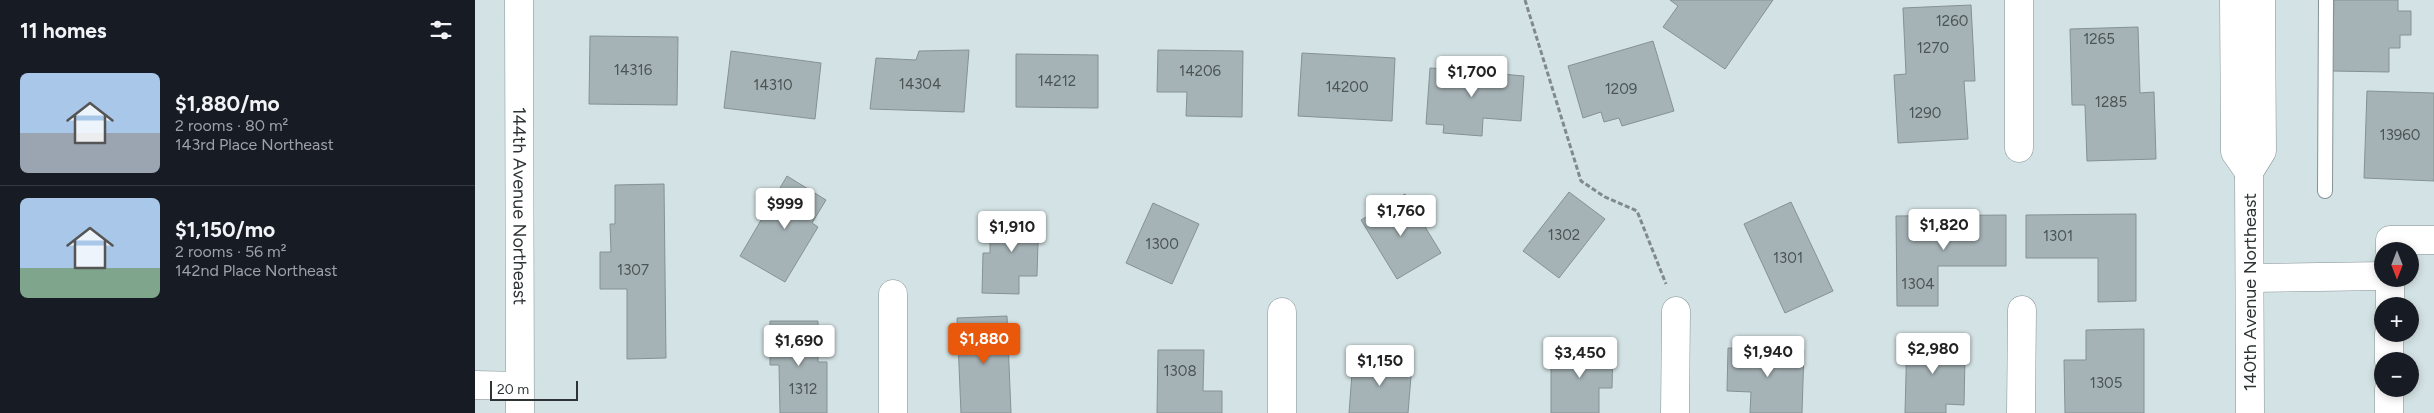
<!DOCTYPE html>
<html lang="en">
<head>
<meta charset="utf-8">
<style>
	body { margin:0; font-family:Figtree,sans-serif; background:#20242c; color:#f1f3f6; height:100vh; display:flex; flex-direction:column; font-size:19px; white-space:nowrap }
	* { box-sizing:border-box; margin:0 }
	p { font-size:16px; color:#9ea1a6 }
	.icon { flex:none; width:28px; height:28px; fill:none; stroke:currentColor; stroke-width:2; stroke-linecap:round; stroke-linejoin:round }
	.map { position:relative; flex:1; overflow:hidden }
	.panel { display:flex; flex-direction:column; background:#171b24; width:475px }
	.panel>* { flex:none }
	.needle { width:32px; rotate:180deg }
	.fabs { position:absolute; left:1899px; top:242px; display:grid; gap:10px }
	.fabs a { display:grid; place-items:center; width:45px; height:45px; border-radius:50%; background:#171b24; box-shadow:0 2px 8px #0003; font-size:25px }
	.scale { position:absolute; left:15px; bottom:12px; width:88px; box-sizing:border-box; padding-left:5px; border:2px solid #2e3435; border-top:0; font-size:14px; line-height:18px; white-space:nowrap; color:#2e3435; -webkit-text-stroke:4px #fff; paint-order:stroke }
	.price { position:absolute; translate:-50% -42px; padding:0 11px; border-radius:5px; background:#fff; color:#222; font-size:16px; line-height:32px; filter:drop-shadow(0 1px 2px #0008) }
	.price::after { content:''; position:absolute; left:50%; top:30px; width:15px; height:11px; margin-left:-8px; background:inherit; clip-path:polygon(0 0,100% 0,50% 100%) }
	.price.current { background:#ea580c; color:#fff }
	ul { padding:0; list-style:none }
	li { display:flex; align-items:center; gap:15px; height:125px; padding:0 20px }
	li+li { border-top:1px solid #363941 }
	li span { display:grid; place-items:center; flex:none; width:140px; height:100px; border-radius:8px; color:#555 }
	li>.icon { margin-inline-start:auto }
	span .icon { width:60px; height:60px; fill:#fffc; stroke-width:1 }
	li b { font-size:21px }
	h2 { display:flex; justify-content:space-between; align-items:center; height:60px; padding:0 20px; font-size:21px }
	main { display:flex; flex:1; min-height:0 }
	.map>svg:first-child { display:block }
	.building { fill:#a6b3b6; stroke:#859295 }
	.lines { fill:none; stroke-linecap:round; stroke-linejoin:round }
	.service-casing { stroke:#859295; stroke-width:16 }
	.minor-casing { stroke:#859295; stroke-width:29 }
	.secondary-casing { stroke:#859295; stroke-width:29 }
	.path { stroke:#808a8c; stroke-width:3; stroke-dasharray:5 2.5; stroke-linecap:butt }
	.service { stroke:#fff; stroke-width:14 }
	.minor { stroke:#fff; stroke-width:28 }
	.secondary { stroke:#fff; stroke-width:28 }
	.labels { text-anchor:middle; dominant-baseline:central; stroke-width:4; stroke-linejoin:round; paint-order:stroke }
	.number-label { font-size:15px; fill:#4c5455 }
	.street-label { font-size:18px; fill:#2e3435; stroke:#fff }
</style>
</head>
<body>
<main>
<section class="panel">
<h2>11 homes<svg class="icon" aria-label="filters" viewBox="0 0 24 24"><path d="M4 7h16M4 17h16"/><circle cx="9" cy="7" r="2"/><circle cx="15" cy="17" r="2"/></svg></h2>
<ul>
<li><span style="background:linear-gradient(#a9c7e8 60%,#9aa5b1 0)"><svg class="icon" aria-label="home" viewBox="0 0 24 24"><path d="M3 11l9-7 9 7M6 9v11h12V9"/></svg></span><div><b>$1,880/mo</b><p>2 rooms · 80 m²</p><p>143rd Place Northeast</p></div></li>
<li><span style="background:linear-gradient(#a9c7e8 70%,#7fa58c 0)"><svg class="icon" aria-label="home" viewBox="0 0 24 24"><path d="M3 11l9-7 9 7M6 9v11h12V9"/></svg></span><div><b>$1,150/mo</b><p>2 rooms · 56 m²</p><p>142nd Place Northeast</p></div></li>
</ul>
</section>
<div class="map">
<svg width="1959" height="413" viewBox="0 0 1959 413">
	<rect width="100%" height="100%" fill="#d3e2e4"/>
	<g class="building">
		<polygon points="1195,0 1298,0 1250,69 1188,27 1203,6"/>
		<polygon points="1859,0 1923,0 1923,11 1936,11 1936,35 1925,35 1925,48 1914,48 1914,72 1857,71"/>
		<polygon points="1496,5 1500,81 1489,81 1493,139 1423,143 1419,75 1431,74 1428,8"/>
		<polygon points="1663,27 1665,93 1679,92 1681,159 1612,161 1610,105 1597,105 1595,29"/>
		<polygon points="115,36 203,37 202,105 114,104"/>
		<polygon points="1178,41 1199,111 1147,126 1144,118 1129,122 1126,112 1108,118 1093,66"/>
		<polygon points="494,50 489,112 395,109 401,58 441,60 444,51"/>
		<polygon points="683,50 768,51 767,117 711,116 712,92 682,92"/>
		<polygon points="256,51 346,63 340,119 249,108"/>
		<polygon points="827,53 920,58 917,121 823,116"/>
		<polygon points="541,54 623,55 623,108 541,107"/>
		<polygon points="970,62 1004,65 1004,72 1049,76 1046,121 1008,118 1007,136 968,133 969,125 951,124 955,68 969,69"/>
		<polygon points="1892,91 1959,93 1959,181 1889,178"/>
		<polygon points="312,176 351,200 337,223 343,227 310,282 265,256"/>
		<polygon points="189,184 191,358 152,359 152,289 125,289 125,252 136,252 135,224 140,224 140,185"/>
		<polygon points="1094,192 1130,219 1084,278 1048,251"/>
		<polygon points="930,194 966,253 922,279 886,220"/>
		<polygon points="1316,202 1358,291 1310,313 1269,224"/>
		<polygon points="678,203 724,224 697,284 651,263"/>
		<polygon points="1661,214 1661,301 1623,302 1623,258 1551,258 1551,215"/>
		<polygon points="519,215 569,215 569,239 563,243 562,276 544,276 544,294 507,293 508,253 515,253 515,238 520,236"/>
		<polygon points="1531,215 1531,266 1463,266 1463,306 1422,306 1421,216"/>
		<polygon points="532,316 536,413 486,413 482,318"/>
		<polygon points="295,321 343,321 343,362 352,362 352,413 305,413 304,365 295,365"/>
		<polygon points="1669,329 1669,413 1590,413 1589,360 1611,360 1611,330"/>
		<polygon points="1432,334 1474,335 1474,357 1490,357 1489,405 1471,404 1471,413 1430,413"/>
		<polygon points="1076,348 1138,348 1137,388 1124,388 1124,413 1076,413"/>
		<polygon points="1253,348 1329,350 1327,413 1275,413 1276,392 1252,391"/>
		<polygon points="683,350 729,350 728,391 747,391 747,413 682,413"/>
		<polygon points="878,360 937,364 933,413 874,413"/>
	</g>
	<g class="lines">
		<g class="service-casing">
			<polyline id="service" points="1850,191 1851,0"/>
		</g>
		<g class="minor-casing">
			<g id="minor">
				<path id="s1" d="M44,0L45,413"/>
				<polyline points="1544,0 1544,148"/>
				<polyline points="1915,251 1915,240 1959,240"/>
				<polyline points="1775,278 1908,276"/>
				<polyline points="418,294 418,413"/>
				<polyline points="1915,306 1915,279"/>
				<polyline points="807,312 807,413"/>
				<polyline points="1914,361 1914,334"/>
				<polyline points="0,385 44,386"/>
				<polyline points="1200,413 1201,311"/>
				<polyline points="1546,413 1547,310"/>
				<polyline points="1914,413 1914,389"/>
			</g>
		</g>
		<g class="secondary-casing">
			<g id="secondary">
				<polyline points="1759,0 1760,152 1774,172"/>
				<polyline points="1775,413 1774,172 1787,151 1786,0"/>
			</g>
		</g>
		<polyline class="path" points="1050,0 1106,181 1130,197 1162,211 1191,284"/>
		<use href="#service" class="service"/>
		<use href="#minor" class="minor"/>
		<use href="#secondary" class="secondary"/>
	</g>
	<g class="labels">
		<g class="number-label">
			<text x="1477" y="21">1260</text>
			<text x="1624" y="39">1265</text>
			<text x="1458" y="48">1270</text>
			<text x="158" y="70">14316</text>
			<text x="725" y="71">14206</text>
			<text x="582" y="81">14212</text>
			<text x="445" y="84">14304</text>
			<text x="298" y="85">14310</text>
			<text x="872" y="87">14200</text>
			<text x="1146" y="89">1209</text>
			<text x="1636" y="102">1285</text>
			<text x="1450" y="113">1290</text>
			<text x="1925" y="135">13960</text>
			<text x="1089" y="235">1302</text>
			<text x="1583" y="236">1301</text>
			<text x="687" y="244">1300</text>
			<text x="1313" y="258">1301</text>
			<text x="158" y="270">1307</text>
			<text x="1443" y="284">1304</text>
			<text x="705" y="371">1308</text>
			<text x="1631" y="383">1305</text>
			<text x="328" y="389">1312</text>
		</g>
		<g class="street-label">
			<text stroke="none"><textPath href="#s1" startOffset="206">144th Avenue Northeast</textPath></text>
			<text transform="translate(1775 292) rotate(-90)">140th Avenue Northeast</text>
		</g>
	</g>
</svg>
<div class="fabs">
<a><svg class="needle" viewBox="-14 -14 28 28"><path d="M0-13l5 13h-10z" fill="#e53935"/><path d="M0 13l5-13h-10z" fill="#9ea1a6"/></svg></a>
<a>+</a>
<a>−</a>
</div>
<div class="scale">20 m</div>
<b class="price" style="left:997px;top:98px">$1,700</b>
<b class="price" style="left:310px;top:230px">$999</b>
<b class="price" style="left:926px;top:237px">$1,760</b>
<b class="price" style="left:1469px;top:251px">$1,820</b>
<b class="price" style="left:537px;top:253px">$1,910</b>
<b class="price current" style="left:509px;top:365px">$1,880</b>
<b class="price" style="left:324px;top:367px">$1,690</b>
<b class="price" style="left:1458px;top:375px">$2,980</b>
<b class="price" style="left:1293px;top:378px">$1,940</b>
<b class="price" style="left:1105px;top:379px">$3,450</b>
<b class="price" style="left:905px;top:387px">$1,150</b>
</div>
</main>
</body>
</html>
